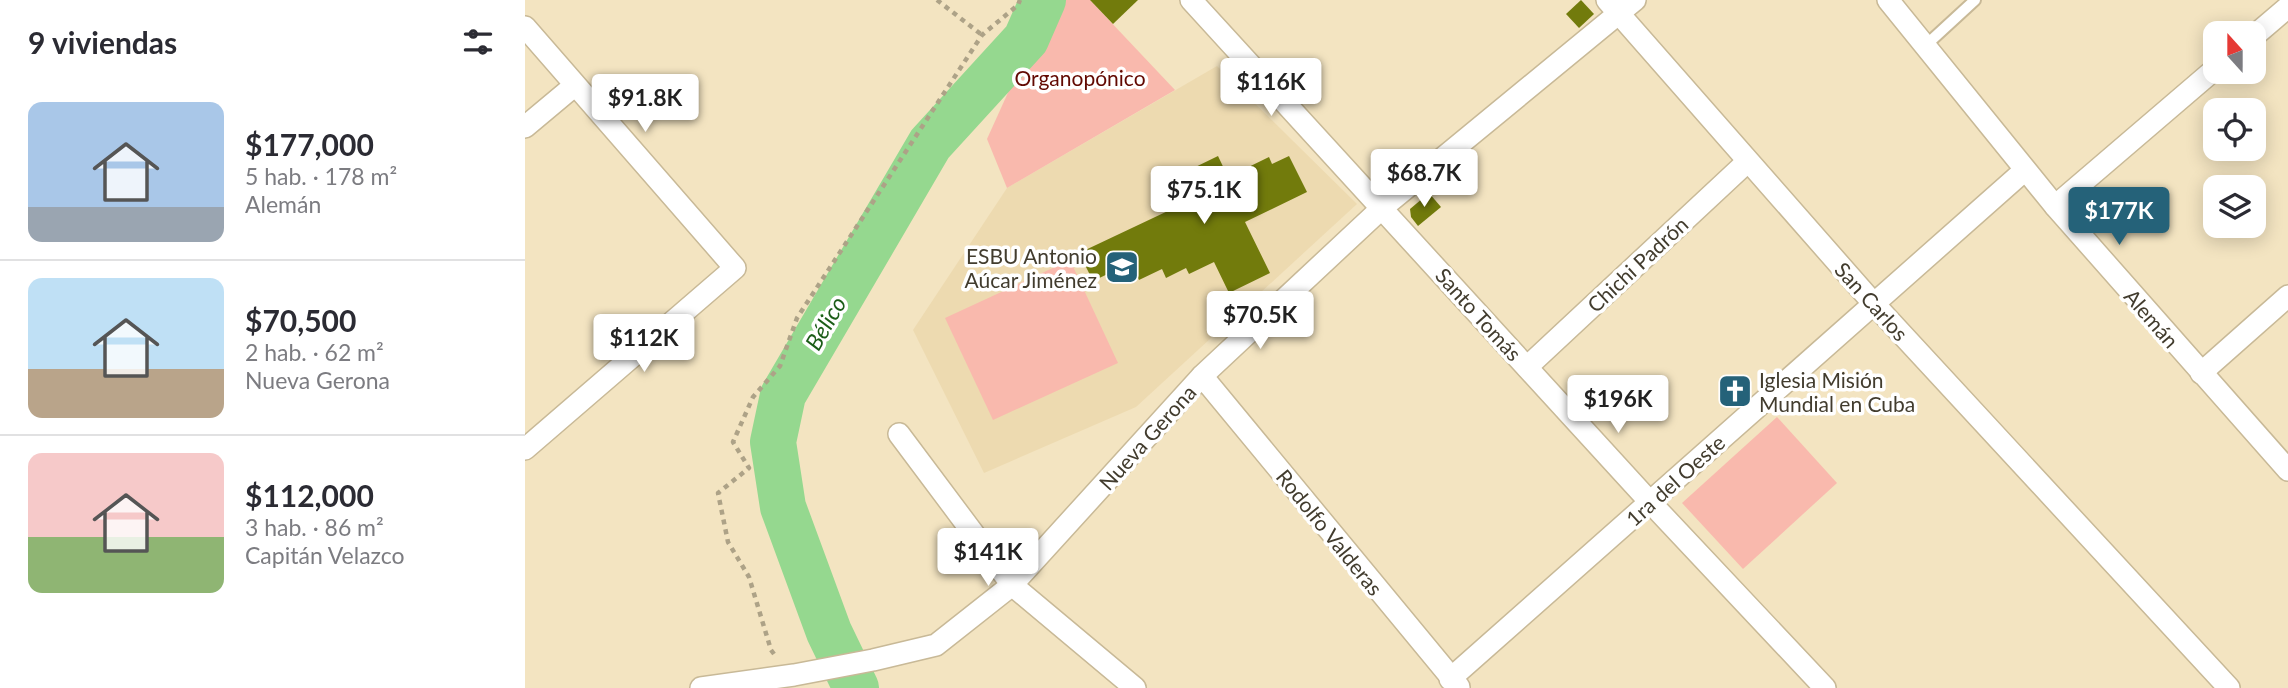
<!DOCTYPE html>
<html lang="es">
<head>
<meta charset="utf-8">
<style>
	body { margin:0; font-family:Lato,sans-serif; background:#f2f2f3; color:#2b2b33; height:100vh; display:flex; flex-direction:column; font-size:26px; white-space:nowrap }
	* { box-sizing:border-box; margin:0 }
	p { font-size:23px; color:#7c7c81 }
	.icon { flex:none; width:38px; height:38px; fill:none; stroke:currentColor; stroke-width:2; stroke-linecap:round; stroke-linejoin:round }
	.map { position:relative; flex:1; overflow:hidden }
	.details { display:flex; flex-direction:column; background:#fff; width:525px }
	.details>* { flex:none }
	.needle { width:46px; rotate:339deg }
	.buttons { position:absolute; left:1678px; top:21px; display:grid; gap:14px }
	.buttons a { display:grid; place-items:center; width:63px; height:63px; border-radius:14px; background:#fff; box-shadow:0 4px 18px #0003; font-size:35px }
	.price { position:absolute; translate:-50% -60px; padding:0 16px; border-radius:7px; background:#fff; color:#222; font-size:23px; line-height:46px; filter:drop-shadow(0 2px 4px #0008) }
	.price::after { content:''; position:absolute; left:50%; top:42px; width:21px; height:16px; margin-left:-10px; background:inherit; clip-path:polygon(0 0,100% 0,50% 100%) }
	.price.active { background:#256279; color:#fff }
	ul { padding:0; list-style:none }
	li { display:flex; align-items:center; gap:21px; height:175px; padding:0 28px }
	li+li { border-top:2px solid #e1e1e2 }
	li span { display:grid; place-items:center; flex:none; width:196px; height:140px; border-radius:14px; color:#555 }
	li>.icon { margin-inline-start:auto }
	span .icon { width:84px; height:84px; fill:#fffc; stroke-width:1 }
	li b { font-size:30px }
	h2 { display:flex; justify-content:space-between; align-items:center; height:84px; padding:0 28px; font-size:30px }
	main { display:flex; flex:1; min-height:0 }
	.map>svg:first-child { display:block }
	.built { fill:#eddab0 }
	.green { fill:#f9b9ad }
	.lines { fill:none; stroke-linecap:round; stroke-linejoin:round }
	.river { stroke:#95d88f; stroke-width:46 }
	.building { fill:#727b0c }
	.lane-casing { stroke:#c8b997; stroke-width:14 }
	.street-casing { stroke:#c8b997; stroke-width:24 }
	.path { stroke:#ada287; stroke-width:4.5; stroke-dasharray:5 5; stroke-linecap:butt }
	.lane { stroke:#fff; stroke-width:10 }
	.street { stroke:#fff; stroke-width:21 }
	.labels { text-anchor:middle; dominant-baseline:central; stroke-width:7; stroke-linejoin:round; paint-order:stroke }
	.park-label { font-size:21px; fill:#620902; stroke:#fff }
	.poi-label { font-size:21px; fill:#423c2e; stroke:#fff; text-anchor:end }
	.street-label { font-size:21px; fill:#423c2e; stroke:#fff }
	.water-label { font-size:23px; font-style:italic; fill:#1b5d17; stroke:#fff }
</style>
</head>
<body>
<main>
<section class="details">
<h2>9 viviendas<svg class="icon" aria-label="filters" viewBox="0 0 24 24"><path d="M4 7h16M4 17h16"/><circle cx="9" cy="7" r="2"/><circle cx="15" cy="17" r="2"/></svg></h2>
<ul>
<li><span style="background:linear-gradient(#a9c7e8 75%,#9aa5b1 0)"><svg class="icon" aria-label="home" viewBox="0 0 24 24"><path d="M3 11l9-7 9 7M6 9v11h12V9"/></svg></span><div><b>$177,000</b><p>5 hab. · 178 m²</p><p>Alemán</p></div></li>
<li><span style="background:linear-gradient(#bfe0f5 65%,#b9a48a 0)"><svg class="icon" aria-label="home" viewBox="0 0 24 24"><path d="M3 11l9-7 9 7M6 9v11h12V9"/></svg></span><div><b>$70,500</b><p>2 hab. · 62 m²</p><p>Nueva Gerona</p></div></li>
<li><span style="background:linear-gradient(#f6c9c9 60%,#8fb573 0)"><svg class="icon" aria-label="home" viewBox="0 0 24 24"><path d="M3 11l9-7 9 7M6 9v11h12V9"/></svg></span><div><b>$112,000</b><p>3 hab. · 86 m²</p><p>Capitán Velazco</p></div></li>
</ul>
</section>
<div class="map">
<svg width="1763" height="688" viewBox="0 0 1763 688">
	<rect width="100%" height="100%" fill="#f3e4c1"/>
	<polygon class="built" points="692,66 832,204 611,407 459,473 388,330 482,188"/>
	<g class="green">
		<polygon points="525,0 565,0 650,90 482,188 462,139"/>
		<polygon points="545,260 593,363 468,420 420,318"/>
		<polygon points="1252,417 1312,483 1218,569 1157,503"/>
	</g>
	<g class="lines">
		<polyline class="river" points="331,688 304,632 258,507 248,442 258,395 405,144 501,39 518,0"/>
	</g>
	<g class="building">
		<polygon points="565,0 613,0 588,24"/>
		<polygon points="1056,0 1069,14 1054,28 1041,14"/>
		<polygon points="693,156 703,177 744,157 747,164 764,156 782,192 720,222 745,273 704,293 689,262 664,274 661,268 641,278 637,269 614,280 606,263 568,281 554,253 664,201 652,176"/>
		<polygon points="904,193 916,207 893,226 886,217 885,209"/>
	</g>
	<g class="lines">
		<g class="lane-casing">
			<polyline id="lane" points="1400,46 1450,0"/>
		</g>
		<g class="street-casing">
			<g id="street">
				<polyline points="666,0 1125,502 1300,688"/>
				<polyline points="1082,0 1349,304 1704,688"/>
				<polyline points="1363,0 1530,206 1763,470"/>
				<polyline points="0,27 210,268 0,449"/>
				<polyline points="1729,36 1763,7"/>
				<polyline points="0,127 49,86"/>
				<polyline points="1530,206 1690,69"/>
				<polyline points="1002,367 1222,162"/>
				<polyline points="1676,373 1763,296"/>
				<polyline points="677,376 934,687"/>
				<polyline points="374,434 487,585 610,688"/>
				<polyline points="925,679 1500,170"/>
				<polyline points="176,688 269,675 348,660 411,645 487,585 677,376 857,208 1110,0"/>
			</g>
		</g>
		<g class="path">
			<polyline points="412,0 457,35"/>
			<polyline points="249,654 246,650 224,577 203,542 193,493 224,468 208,442 228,397 255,366 272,318 457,35 493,5 495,0"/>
		</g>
		<use href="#lane" class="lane"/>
		<use href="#street" class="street"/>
	</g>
	<defs>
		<g id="school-square" transform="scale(1.75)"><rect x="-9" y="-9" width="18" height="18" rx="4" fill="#256279" stroke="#fff"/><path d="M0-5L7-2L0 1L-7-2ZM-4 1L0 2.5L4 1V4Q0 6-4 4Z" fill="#fff"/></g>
		<g id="church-square" transform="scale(1.75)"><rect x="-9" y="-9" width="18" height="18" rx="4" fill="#256279" stroke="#fff"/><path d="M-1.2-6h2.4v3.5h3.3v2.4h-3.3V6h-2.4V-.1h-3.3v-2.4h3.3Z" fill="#fff"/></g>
	</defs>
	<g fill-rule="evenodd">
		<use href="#school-square" x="597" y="267"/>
		<use href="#church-square" x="1210" y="391"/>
	</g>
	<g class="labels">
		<g class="park-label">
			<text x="555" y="77">Organopónico</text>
		</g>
		<g class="poi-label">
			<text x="572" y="255">ESBU Antonio<tspan x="572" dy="24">Aúcar Jiménez</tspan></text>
			<text x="1234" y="379" text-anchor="start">Iglesia Misión<tspan x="1234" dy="24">Mundial en Cuba</tspan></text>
		</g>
		<g class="street-label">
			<text transform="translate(1112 264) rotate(-43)">Chichi Padrón</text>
			<text transform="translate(1347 301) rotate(48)">San Carlos</text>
			<text transform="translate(954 314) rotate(48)">Santo Tomás</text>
			<text transform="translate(1627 318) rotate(49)">Alemán</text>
			<text transform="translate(622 437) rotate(-48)">Nueva Gerona</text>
			<text transform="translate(1150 480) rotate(-42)">1ra del Oeste</text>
			<text transform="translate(805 532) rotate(51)">Rodolfo Valderas</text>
		</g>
		<g class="water-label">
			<text transform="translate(300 323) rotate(-60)">Bélico</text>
		</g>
	</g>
</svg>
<div class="buttons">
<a><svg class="needle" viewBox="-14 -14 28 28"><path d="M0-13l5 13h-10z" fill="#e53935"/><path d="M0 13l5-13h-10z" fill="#7c7c81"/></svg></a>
<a><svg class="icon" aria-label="locate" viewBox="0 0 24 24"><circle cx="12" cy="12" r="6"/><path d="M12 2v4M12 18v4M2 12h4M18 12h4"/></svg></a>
<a><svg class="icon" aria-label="layers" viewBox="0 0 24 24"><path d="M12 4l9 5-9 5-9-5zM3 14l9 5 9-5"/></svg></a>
</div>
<b class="price" style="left:746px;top:118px">$116K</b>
<b class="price" style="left:120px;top:134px">$91.8K</b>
<b class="price" style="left:899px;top:209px">$68.7K</b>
<b class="price" style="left:679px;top:226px">$75.1K</b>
<b class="price active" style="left:1594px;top:247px">$177K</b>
<b class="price" style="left:735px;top:351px">$70.5K</b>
<b class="price" style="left:119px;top:374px">$112K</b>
<b class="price" style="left:1093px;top:435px">$196K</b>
<b class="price" style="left:463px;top:588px">$141K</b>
</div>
</main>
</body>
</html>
